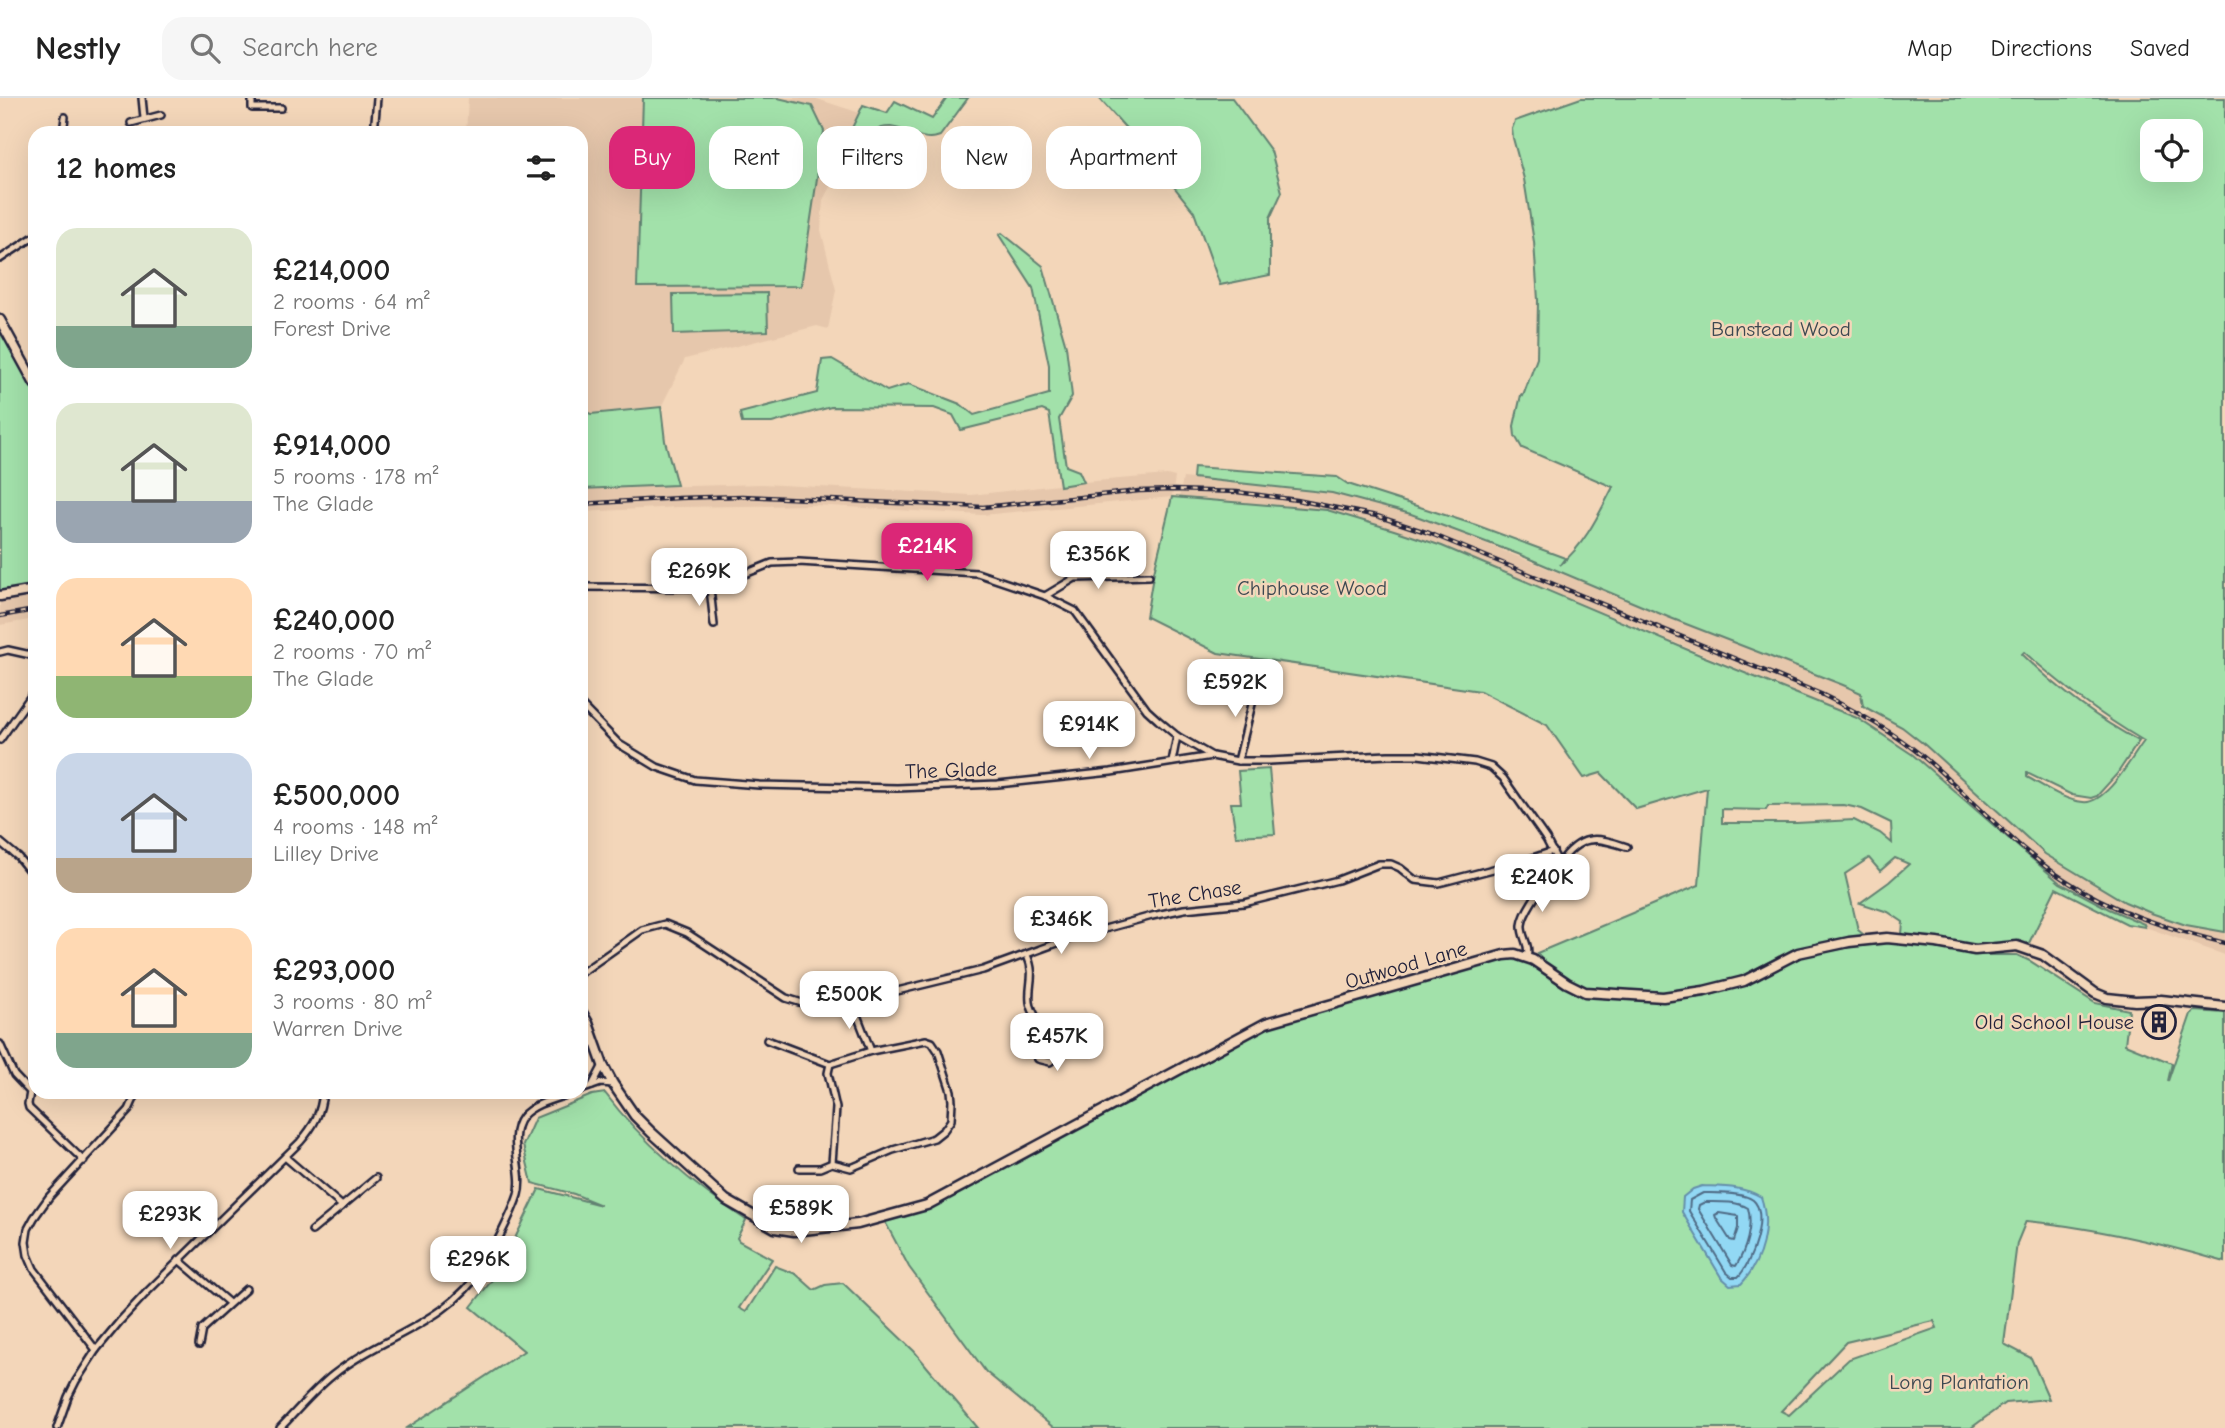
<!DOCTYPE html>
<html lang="en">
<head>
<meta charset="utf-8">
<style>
	body { margin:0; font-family:"Comic Neue",sans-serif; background:#f6f6f6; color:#222; height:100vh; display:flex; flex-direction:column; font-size:26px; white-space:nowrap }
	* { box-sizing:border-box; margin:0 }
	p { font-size:23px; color:#767676 }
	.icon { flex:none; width:38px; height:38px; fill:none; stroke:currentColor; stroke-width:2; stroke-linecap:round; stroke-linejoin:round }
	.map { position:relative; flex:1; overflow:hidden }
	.panel { position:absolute; left:28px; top:28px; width:560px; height:973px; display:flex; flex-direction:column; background:#fff; border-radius:21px; box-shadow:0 7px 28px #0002 }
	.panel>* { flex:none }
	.guide { position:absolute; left:609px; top:28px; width:665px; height:63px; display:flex; gap:14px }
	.controls { position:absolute; left:2140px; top:21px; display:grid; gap:14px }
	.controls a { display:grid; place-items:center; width:63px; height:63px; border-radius:14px; background:#fff; box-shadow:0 7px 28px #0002; font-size:35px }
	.price { position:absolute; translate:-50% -60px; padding:0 16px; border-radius:14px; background:#fff; color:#222; font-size:23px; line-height:46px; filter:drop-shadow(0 2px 4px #0008) }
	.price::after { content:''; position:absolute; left:50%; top:42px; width:21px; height:16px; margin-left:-10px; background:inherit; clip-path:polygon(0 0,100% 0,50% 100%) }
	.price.selected { background:#db2777; color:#fff }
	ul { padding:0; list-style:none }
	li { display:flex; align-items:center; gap:21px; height:175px; padding:0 28px }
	li span { display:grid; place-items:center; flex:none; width:196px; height:140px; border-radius:21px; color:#555 }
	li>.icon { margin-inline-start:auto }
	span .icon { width:84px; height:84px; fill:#fffc; stroke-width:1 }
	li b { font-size:30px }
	h2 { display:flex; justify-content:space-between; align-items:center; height:84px; padding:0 28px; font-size:30px }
	.pill { padding:0 24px; border-radius:21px; background:#fff; box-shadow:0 7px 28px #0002; font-size:24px; line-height:63px }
	.pill.selected { background:#db2777; color:#fff }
	header { display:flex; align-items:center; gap:42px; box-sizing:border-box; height:98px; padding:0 35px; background:#fff; border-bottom:2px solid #e0e0e0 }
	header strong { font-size:33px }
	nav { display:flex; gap:38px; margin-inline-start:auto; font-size:24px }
	.search { width:490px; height:63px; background:#f6f6f6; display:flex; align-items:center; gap:18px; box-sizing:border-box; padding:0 24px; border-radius:21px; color:#767676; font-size:26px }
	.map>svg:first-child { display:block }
	.built { fill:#e6c7ac }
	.green { fill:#a2e1aa; stroke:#628272; stroke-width:2; fill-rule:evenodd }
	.water { fill:#92d8f4; stroke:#658faa; stroke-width:2 }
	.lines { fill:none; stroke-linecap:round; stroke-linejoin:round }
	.shore { stroke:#4f6b85; stroke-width:2 }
	.street-casing { stroke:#22223b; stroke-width:10 }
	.secondary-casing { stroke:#22223b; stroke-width:13 }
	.street { stroke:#f3d6b9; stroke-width:5 }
	.secondary { stroke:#f3d6b9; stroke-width:8 }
	.rail-casing { stroke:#22223b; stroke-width:4.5 }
	.rail { stroke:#f3d6b9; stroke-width:2; stroke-dasharray:5; stroke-linecap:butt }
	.labels { text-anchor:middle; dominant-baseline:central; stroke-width:5; stroke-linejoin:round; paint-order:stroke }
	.park-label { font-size:21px; fill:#3c4851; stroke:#f3d6b9 }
	.street-label { font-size:21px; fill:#22223b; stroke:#f3d6b9 }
	.poi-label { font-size:21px; fill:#22223b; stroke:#f3d6b9; text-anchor:end }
</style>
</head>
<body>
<header>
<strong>Nestly</strong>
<div class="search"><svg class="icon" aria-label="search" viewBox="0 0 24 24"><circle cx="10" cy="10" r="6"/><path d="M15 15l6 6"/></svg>Search here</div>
<nav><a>Map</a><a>Directions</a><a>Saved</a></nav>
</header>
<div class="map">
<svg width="2225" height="1330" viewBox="0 0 2225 1330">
	<rect width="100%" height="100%" fill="#f3d6b9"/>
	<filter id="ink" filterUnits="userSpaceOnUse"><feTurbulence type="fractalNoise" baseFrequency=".0143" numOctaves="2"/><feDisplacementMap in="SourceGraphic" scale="14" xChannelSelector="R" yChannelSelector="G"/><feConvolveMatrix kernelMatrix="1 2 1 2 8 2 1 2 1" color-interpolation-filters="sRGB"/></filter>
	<g filter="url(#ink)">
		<g class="built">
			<polygon points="468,0 814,0 860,15 850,34 857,38 823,102 821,132 836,192 828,231 817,228 685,261 661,309 581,328 581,35 466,35"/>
			<polygon points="1167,377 1175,379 1172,399 982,417 814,407 678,409 581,414 581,391 762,386 971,397 1084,384"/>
			<polygon points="1183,380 1332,395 1411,416 1861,595 1862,607 1855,619 1442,448 1328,412 1179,400"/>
			<polygon points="35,498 35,521 0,527 0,504"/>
			<polygon points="1871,611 1902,629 1925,647 2045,756 2225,833 2225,857 2145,829 2060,785 1913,657 1861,623"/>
		</g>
		<g class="green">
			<polygon points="643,0 778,0 812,8 824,33 801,188 637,189"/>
			<path d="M947,0H968L940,38C922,45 908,31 891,29C881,28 867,35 857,38L850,34L863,7L887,15L895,3L932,21Z"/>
			<polygon points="1099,0 1232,0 1271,53 1282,94 1270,120 1270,177 1220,187 1194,114 1139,45"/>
			<path d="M1581,0H2225V834L2186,827L2151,815L2125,804L2045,756L1925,647L1902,629L1863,608L1861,595L1843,587L1668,519L1518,456L1411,416L1332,395L1193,380L1194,369L1337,379L1348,386L1476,427L1565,460L1560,467C1585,446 1598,418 1613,389L1522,350L1515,338L1514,328L1521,297L1523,298L1537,260L1538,202L1534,144L1524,81L1513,40L1512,31L1515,23ZM2152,33H2191V72H2152ZM2024,554C2064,589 2098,616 2144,643C2132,659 2106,707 2083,704C2063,702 2044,688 2027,679V675L2072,697L2091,700L2097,698L2117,676L2139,643C2095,620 2057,590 2022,556Z"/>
			<polygon points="1002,135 1043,168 1066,248 1072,298 1059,321 1066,368 1079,373 1084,384 1060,388 1049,315 1042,312 961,332 953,317 934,310 831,309 772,325 742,325 740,315 817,295 822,262 832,261 887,293 909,286 960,306 974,317 1049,296 1049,267 1033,190 999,137"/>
			<polygon points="767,195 768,233 674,236 673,196"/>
			<polygon points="0,222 35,286 35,492 0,498"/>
			<polygon points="661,309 665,343 677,387 581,391 581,312 591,316"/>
			<path d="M1172,399L1327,412L1394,432L1442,448L1700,557L1857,620L1913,657L2060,785L2109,811L2144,826L2145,829L2127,826L2056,790L2028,847L2013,844L1980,848L1902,836L1903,824L1888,814L1860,805L1889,784L1909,766L1895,760L1880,773L1869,760L1845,776L1858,832L1864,837L1792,852L1732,883L1664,895L1588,890C1570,883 1547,870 1537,855L1699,787L1707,690L1636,711L1601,675L1584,680L1547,627L1480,593L1218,555L1146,519L1153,478ZM1844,707L1862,711L1891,725L1892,745L1880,735L1854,722L1796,725H1722V711L1766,712L1768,708Z"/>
			<polygon points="1269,671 1275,736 1236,738 1231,705 1241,705 1238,673"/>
			<path d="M1885,843L1936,849L1973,857H2017L2030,863L2095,905L2129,912L2125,946L2172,965L2168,983L2191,916L2195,913L2225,915V1164C2160,1145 2093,1129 2026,1123L2017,1145L2004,1246L2031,1260L2049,1301L2005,1305L1971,1330H1054L986,1274L909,1169L883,1120L913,1112L1266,925L1363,902L1504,860L1517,861L1536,868L1592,898L1667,903L1704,899L1756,883L1801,858ZM1934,1223L1937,1230L1849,1261L1789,1317L1781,1313L1846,1244Z"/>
			<path d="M605,995C641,1043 695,1089 746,1122L737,1140L739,1143L772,1161L739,1210L746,1214L775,1168L796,1176L814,1192L825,1187L843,1185L914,1253L978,1330H407L524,1253L471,1209L499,1173L539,1091L601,1107L574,1096L532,1085L523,1047L535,1020L592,997Z"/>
		</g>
		<path class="water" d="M1702,1088C1723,1089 1742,1088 1761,1099C1771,1128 1762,1164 1741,1186L1730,1187L1721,1179L1682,1114L1683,1099L1693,1091Z"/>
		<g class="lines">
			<g class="shore">
				<path d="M1703,1095C1715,1095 1743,1094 1753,1102C1769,1116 1751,1167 1738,1179H1732L1726,1174L1689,1113L1690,1102Z"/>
				<path d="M1705,1104C1719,1104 1736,1103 1748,1110C1753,1128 1746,1152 1736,1168L1732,1167L1698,1111L1699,1107Z"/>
				<polygon points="1719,1115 1738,1118 1738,1130 1734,1143 1730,1142 1716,1120 1715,1117"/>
			</g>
			<g class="street-casing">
				<g id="street">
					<polyline points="142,0 144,20"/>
					<polyline points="252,0 252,10 281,10"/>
					<polyline points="131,25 161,17"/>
					<polyline points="63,35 65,19"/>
					<polyline points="374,35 377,0"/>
					<polyline points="0,161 35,138"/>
					<polyline points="581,489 710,490 772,465 799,464 977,475 1045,498 1075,513 1147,612 1158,622 1177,638 1212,658"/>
					<polyline points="710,490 714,527"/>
					<polyline points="1045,498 1075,480 1149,478"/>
					<polyline points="0,554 8,552 35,558"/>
					<path d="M581,607L619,646L657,669L695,682L759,687L897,690L998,686L1111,674L1212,658L1238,663H1269L1388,657H1418L1475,664L1491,669L1503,680L1546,741L1559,766C1580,736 1595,738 1627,749"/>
					<polyline points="0,642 35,592"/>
					<polyline points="1238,663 1257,586"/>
					<polyline points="1172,664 1177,638"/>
					<polyline points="0,744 18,759 35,780"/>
					<path d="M1027,857C1036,878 1028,885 1030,904C1031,912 1036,919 1040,926L1053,931L1060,943L1056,958L1050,964L1038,961L1032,951L1040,926"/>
					<path d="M1527,859C1531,848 1521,839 1522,827C1524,810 1549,781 1559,766"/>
					<polyline points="581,875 642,832 665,826 687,835 786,900 812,908 852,904 983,872 1068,841 1152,818 1184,811 1244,805 1338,782 1379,766 1391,766 1400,770 1415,782 1439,785 1524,763 1553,753"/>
					<polyline points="852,904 871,953"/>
					<polyline points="767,942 830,966 871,953 926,942 932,944 938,953 951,993 952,1003 951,1022 944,1032 934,1040 893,1052 851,1070 832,1065 820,1070 799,1070"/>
					<polyline points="0,946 14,977 30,994 28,1006 29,1010 84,1063"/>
					<polyline points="830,966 828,975 836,1010 832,1065"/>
					<polyline points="592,988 603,967"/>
					<polyline points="581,992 601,985 613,986"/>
					<polyline points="285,1059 342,1108"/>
					<polyline points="312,1133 376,1080"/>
					<polyline points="179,1162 229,1205"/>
					<polyline points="199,1247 202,1231 246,1191"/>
					<polyline points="96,1252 34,1171 28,1157 26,1144 28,1131 34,1120 49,1099 129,1012 137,994"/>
					<path d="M57,1330L68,1299L76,1283L96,1252L120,1223L147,1194L300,1044C314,1028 321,1015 323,994"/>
					<path d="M280,1330C297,1313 314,1292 333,1277C383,1237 446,1227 483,1169C493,1152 512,1116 518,1097C525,1073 506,1040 522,1019C533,1005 559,1000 575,994"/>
				</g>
			</g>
			<g class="secondary-casing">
				<g id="secondary">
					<polyline points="0,222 35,286"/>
					<polyline points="0,498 35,492"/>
					<polyline points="581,913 588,925 603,967 613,986 635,1018 651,1034 726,1102 775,1130 794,1133 858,1126 927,1107 1266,925 1504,857 1515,856 1533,862 1567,885 1585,894 1663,899 1704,893 1744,883 1798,855 1849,844 1887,840 1937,845 1975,852 2017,848 2043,857 2095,895 2107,900 2135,903 2161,902 2225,909"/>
				</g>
			</g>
			<use href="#street" class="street"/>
			<use href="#secondary" class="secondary"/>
			<g class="rail-casing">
				<g id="rail">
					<path d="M581,406L679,400L742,398L983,409L1139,393L1174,392L1237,394L1297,402L1377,418L1429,435L1821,596C1856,613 1890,632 1921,657C1969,696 2010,746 2062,780C2111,813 2168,831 2225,845"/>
					<polyline points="0,518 35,512"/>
				</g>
			</g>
			<use href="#rail" class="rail"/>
		</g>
	</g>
	<defs>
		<g id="building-ring" transform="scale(1.75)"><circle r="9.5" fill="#f3d6b9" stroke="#22223b" stroke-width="1.5"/><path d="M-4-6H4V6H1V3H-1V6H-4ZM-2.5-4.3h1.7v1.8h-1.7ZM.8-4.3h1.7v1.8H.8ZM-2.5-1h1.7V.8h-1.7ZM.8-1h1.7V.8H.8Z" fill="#22223b"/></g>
	</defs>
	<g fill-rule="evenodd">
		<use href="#building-ring" x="2159" y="924"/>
	</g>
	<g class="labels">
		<g class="park-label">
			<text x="1781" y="231">Banstead Wood</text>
			<text x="1312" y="490">Chiphouse Wood</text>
			<text x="1959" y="1284">Long Plantation</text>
		</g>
		<g class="street-label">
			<text transform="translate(951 672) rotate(-2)">The Glade</text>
			<text transform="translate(1195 796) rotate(-9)">The Chase</text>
			<text transform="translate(1406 867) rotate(-16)">Outwood Lane</text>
		</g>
		<g class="poi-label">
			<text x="2134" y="924">Old School House</text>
		</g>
	</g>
</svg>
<div class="controls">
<a><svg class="icon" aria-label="locate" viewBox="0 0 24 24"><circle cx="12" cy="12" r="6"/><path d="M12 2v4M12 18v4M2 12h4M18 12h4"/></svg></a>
</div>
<b class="price selected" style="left:927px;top:485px">£214K</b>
<b class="price" style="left:1098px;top:493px">£356K</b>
<b class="price" style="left:699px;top:510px">£269K</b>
<b class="price" style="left:1235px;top:621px">£592K</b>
<b class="price" style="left:1089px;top:663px">£914K</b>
<b class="price" style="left:1542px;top:816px">£240K</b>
<b class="price" style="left:1061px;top:858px">£346K</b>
<b class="price" style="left:849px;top:933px">£500K</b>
<b class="price" style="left:1057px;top:975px">£457K</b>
<b class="price" style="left:801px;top:1147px">£589K</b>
<b class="price" style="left:170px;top:1153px">£293K</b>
<b class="price" style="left:478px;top:1198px">£296K</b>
<div class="guide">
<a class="pill selected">Buy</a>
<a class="pill">Rent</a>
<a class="pill">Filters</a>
<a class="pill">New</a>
<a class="pill">Apartment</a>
</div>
<section class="panel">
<h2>12 homes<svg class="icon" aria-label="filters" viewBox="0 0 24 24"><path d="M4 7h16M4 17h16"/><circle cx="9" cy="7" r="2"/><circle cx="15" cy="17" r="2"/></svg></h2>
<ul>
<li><span style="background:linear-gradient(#dfe7d0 70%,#7fa58c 0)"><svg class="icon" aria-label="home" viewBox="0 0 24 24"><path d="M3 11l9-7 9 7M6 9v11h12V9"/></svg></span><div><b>£214,000</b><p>2 rooms · 64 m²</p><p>Forest Drive</p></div></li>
<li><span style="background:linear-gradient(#dfe7d0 70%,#9aa5b1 0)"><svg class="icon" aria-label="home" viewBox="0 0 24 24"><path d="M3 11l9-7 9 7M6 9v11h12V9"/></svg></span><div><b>£914,000</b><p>5 rooms · 178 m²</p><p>The Glade</p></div></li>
<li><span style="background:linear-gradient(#ffd9b3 70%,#8fb573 0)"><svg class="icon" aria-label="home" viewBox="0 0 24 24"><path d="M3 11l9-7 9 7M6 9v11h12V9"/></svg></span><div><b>£240,000</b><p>2 rooms · 70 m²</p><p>The Glade</p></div></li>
<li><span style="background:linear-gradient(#c9d6e8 75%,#b9a48a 0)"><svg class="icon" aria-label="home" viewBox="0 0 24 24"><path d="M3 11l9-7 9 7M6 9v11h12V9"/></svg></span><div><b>£500,000</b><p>4 rooms · 148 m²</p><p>Lilley Drive</p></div></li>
<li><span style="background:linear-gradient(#ffd9b3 75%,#7fa58c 0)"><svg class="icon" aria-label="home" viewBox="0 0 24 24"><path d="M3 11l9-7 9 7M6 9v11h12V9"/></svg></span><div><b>£293,000</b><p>3 rooms · 80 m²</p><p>Warren Drive</p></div></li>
</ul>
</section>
</div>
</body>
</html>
